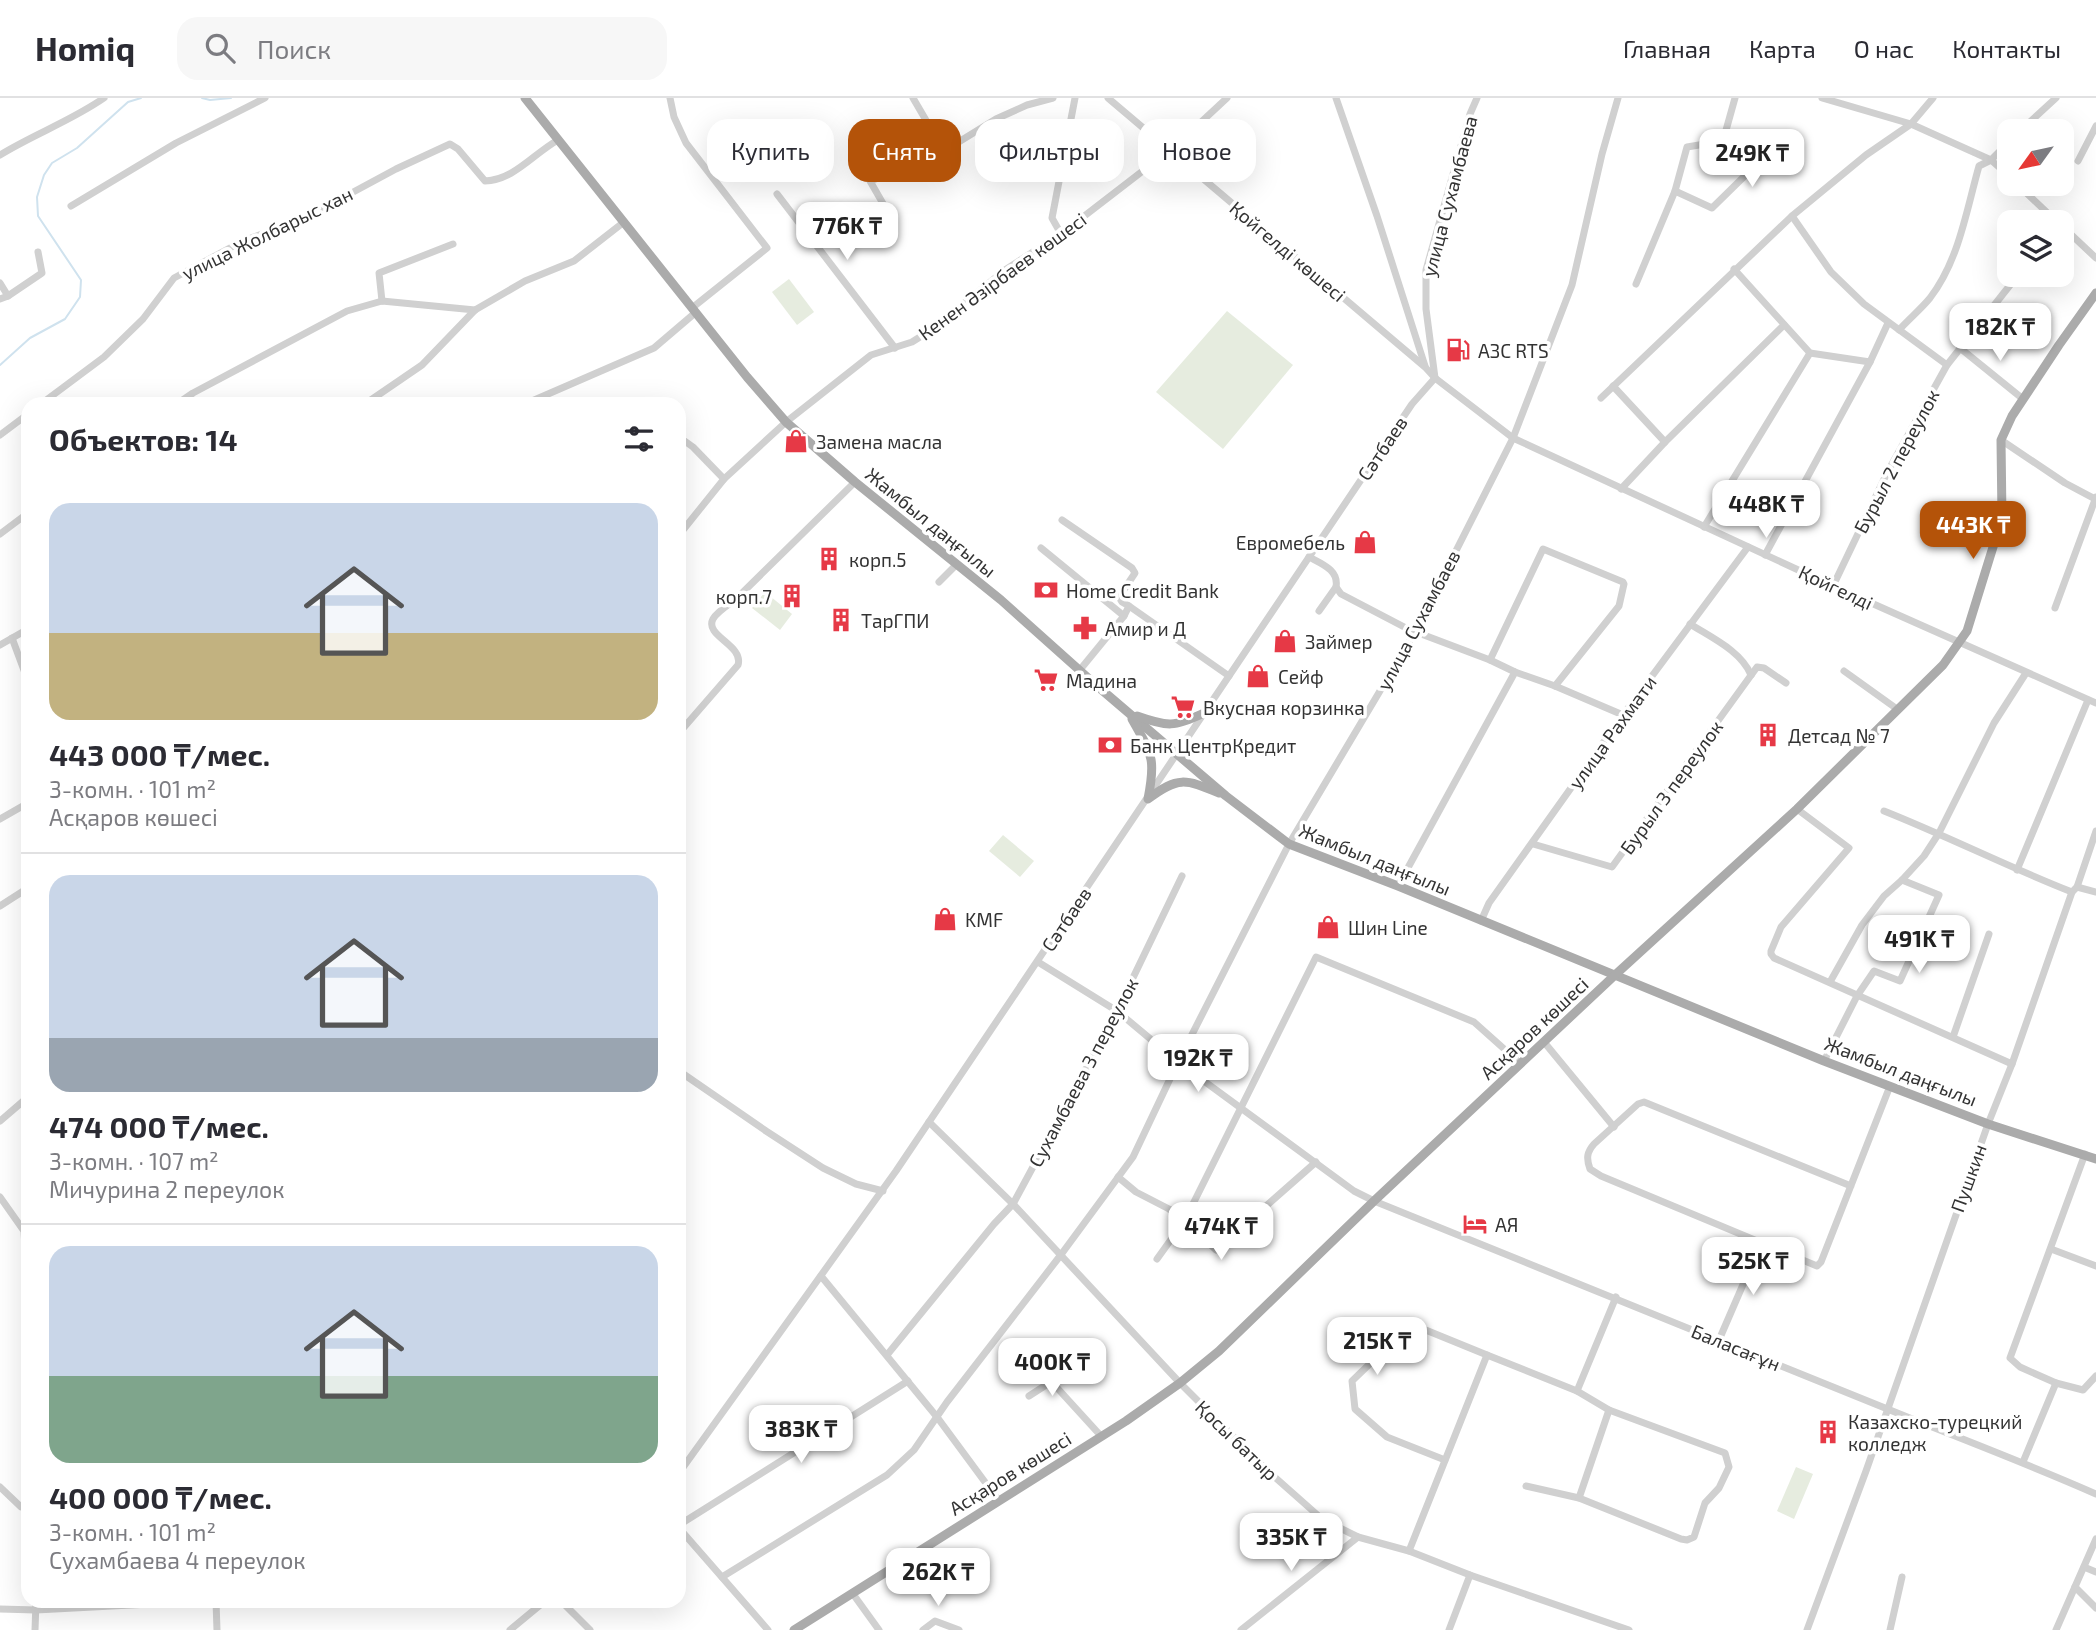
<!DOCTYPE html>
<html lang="ru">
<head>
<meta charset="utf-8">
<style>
	body { margin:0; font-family:"Exo 2",sans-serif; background:#f7f7f7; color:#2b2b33; height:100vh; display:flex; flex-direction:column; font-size:26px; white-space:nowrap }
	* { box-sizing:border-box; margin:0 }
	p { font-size:23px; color:#7c7c81 }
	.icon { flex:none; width:38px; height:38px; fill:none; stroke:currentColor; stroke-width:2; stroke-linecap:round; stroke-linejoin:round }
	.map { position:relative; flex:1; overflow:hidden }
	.sheet { position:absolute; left:21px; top:299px; width:665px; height:1211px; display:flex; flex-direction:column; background:#fff; border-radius:21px; box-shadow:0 7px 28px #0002 }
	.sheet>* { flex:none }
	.hud { position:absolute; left:707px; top:21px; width:665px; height:63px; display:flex; gap:14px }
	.needle { width:46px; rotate:237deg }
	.fabs { position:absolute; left:1997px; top:21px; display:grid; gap:14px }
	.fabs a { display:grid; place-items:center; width:77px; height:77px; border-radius:14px; background:#fff; box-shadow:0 7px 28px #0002; font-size:35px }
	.price { position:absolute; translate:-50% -60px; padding:0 16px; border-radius:14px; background:#fff; color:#222; font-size:23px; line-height:46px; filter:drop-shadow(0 2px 4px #0008) }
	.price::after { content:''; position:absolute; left:50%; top:42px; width:21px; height:16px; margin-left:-10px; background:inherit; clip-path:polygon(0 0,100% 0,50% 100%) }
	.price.current { background:#b45309; color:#fff }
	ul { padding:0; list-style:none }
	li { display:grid; align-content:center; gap:14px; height:371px; padding:0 28px }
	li+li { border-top:2px solid #e1e1e2 }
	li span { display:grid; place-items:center; height:217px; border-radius:21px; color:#555 }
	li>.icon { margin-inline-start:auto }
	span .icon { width:126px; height:126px; fill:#fffc; stroke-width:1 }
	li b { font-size:30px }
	h2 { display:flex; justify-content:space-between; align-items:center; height:84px; padding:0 28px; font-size:30px }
	.tag { padding:0 24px; border-radius:21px; background:#fff; box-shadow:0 7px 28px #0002; font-size:24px; line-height:63px }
	.tag.current { background:#b45309; color:#fff }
	header { display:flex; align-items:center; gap:42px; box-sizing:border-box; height:98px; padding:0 35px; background:#fff; border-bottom:2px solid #e1e1e2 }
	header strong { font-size:33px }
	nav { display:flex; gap:38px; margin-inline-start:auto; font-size:24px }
	.search { width:490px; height:63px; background:#f7f7f7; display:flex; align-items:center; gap:18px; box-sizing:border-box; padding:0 24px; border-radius:21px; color:#7c7c81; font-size:26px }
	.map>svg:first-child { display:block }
	.green { fill:#e6ecdf }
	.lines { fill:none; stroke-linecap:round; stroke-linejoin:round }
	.stream { stroke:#cfe2ee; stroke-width:2 }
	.minor { stroke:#d0d0d0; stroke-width:7 }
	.major { stroke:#ababab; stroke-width:9 }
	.labels { text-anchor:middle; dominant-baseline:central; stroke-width:7; stroke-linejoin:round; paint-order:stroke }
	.street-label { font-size:19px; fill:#333; stroke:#fff }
	.poi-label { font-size:19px; fill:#333; stroke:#fff; text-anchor:start }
</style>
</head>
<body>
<header>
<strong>Homiq</strong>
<div class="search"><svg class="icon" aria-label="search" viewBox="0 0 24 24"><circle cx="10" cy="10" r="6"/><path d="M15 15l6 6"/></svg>Поиск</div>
<nav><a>Главная</a><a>Карта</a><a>О нас</a><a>Контакты</a></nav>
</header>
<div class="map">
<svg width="2096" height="1532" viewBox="0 0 2096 1532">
	<rect width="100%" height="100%" fill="#fff"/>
	<g class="green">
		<polygon points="789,181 814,214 797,227 772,194"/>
		<polygon points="1227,213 1293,267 1223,351 1156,294"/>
		<polygon points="765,494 792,516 780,532 752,510"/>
		<polygon points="1003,737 1034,763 1020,779 989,753"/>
		<polygon points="1796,1369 1813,1376 1794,1421 1777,1413"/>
	</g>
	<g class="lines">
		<g class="stream">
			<polyline points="202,0 210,2 231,0"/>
			<polyline points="0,267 30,240 65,221 80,199 81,182 38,118 37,99 44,77 52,65 77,50 128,4 141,0"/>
		</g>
		<g class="minor">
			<polyline points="670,0 674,19 686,45 767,150 692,210"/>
			<polyline points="913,0 944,53"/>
			<polyline points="1108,0 1425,269 1435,280 1513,340 1833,488 2096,605"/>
			<polyline points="1336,0 1377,118 1425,268"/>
			<polyline points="1822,0 1911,26 1991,62 2009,78"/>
			<polyline points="2020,33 2056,0"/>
			<polyline points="1170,53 1227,0"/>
			<path d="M0,57C34,36 71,23 104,0"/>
			<polyline points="2078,63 2096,28"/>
			<polyline points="2017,86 2057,124"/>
			<polyline points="1675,93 1712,110 1763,60 1723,43"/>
			<polyline points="777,96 895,250"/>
			<polyline points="71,108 176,45 265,0"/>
			<polyline points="889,116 870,83 915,67 944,53 996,21 1027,7 1053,0"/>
			<polyline points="1792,118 1831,174 1864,206 1947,267"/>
			<polyline points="2062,128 2096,160"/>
			<polyline points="1061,136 1052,120 1075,0"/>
			<polyline points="1734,171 1810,255 1870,264 1888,225"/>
			<polyline points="0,185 8,198"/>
			<polyline points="1636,186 1675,93 1687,49 1723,43 1735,0"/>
			<polyline points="0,201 8,198 42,175 38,154"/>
			<polyline points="382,203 379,175 453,146"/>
			<path d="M1899,232C1909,221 1921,211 1930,200C1959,162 1966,114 1979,68L1991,62L2009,44"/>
			<polyline points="1960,250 2023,301"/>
			<polyline points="1435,280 1426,211 1426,172 1470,16 1477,0"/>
			<polyline points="1613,288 1665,344 1621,391"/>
			<polyline points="1601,300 1792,118 1866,57 1911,26 1933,0"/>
			<path d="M41,306L104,259L143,221L174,180L243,143L305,120L396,71L450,46L458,51L485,83C514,82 533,56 558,42"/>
			<polyline points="177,306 193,295 347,213 382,203 475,212"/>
			<polyline points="365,306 422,267 475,212 525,183 574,163 624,124"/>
			<polyline points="525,306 654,250 695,215"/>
			<polyline points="0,337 28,316"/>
			<polyline points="679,339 693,349 724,381"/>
			<polyline points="2001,342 2065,385 2095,401"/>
			<polyline points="1665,344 1784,227"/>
			<polyline points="1062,422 1132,470 1135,475 1119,499 1122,504 1129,508 1124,518 1079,573"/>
			<polyline points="1704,429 1810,255"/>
			<polyline points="0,436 28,415"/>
			<polyline points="679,437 724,381 786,324 871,257 912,244 931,232 1005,172 1061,136 1144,72 1167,50"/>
			<polyline points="1041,450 1124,518"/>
			<polyline points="1765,457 1870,264"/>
			<path d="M1309,459C1322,466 1339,472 1336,489L1341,496L1408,531L1490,562L1515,574L1555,588L1623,617"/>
			<polyline points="939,484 956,467"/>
			<polyline points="1833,488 1887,375 1947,267 2018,177"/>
			<polyline points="1129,508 1229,578"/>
			<polyline points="2055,510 2096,399"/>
			<polyline points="1319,513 1336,489"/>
			<path d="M1690,526C1712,540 1741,553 1751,577"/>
			<polyline points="12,540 28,583"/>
			<polyline points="0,547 28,531"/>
			<polyline points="1490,562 1543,451 1623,484 1624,486 1619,508 1555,588"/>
			<polyline points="1844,573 1897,611"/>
			<path d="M679,635L738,567C744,547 704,538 713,521C717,514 728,507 735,502L855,384"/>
			<polyline points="1797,711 1849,750 1781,829 1771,853 1771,856 1774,860 2012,966"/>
			<path d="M1884,713C1947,738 2008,769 2072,794"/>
			<polyline points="0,721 28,705"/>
			<polyline points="1533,746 1612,769 1757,569 1764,570 1786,585"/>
			<polyline points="2017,772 2088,602"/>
			<polyline points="1398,788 1515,574"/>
			<polyline points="2077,789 2096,794"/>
			<polyline points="0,808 28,790"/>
			<polyline points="1481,823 1489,805 1623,617 1748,449"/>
			<path d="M1038,864L1117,913L1178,964L1354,1093L1374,1103C1545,1171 1715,1241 1885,1310C1956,1339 2026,1365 2096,1396"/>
			<polyline points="1830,884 1862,827 1884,798 1902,782 1924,758 1939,735 1994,625 2026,575"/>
			<polyline points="1953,939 1989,836"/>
			<polyline points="1544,944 1614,1029"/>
			<polyline points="1824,963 1857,898 1874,873 1900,883 1939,797 1902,782"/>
			<polyline points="679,973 766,1033 823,1070 856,1086 883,1093"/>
			<polyline points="0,1023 28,999"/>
			<polyline points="929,1024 1013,1106 1180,1285 1269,1374 1322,1421 1358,1439 1409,1453 1470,1477 1629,1532"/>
			<polyline points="1118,1079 1136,1094 1169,1111 1185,1122 1216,1152 1316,1064"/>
			<path d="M1851,1088L1644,1004L1638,1006L1594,1046C1587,1054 1586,1060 1590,1071L1601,1078L1817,1168L1821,1164L1890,988"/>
			<polyline points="0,1099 24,1133 28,1200"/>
			<polyline points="2051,1151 2096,1168"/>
			<polyline points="1157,1161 1185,1122 1316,859 1474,924 1521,966"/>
			<polyline points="821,1178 937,1319 999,1403"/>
			<polyline points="1719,1242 1761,1145"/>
			<polyline points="887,1257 994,1126 1013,1106 1117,913 1182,778"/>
			<polyline points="1039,1270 1101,1338"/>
			<polyline points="2056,1285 2020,1269 2010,1260 2085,1056"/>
			<polyline points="1029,1298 1060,1278"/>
			<polyline points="1445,1362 1387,1339 1355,1311 1352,1283 1411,1226 1487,1257"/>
			<polyline points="2023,1364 2056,1285 2083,1292 2096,1278"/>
			<polyline points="679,1375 896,1073 1412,306 1435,280"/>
			<polyline points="1526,1388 1579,1400 1681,1441 1687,1442 1694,1439 1705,1405 1719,1390 1729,1369 1725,1355 1609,1312 1577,1293"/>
			<polyline points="0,1389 21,1409 28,1409"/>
			<polyline points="1579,1400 1609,1312"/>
			<polyline points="679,1427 908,1283"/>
			<polyline points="679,1430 768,1532"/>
			<polyline points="1409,1453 1487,1257 1577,1293 1616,1199"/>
			<polyline points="2084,1469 2096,1474"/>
			<polyline points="722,1479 887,1377 914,1352 947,1304 1060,1158 1133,1059 1178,964 1289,746 1415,534 1513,340 1572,187 1602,56 1618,0"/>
			<polyline points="2075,1489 2096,1510"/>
			<polyline points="853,1496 879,1532"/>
			<polyline points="216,1503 217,1532"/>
			<polyline points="561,1503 590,1532"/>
			<polyline points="0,1511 36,1512 207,1503"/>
			<polyline points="35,1532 36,1503"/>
			<polyline points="510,1532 545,1503"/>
			<polyline points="923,1532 935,1523 959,1532"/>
			<polyline points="1241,1532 1358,1439"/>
			<polyline points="1449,1532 1470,1477"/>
			<polyline points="1807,1532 1866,1373 1988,1026 2012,966 2072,794 2077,789 2096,733"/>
			<polyline points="1890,1532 1902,1479"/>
			<polyline points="2056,1532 2096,1441"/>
		</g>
		<g class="major">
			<polyline points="525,0 747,279 786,324 855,384 1001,502 1096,587 1226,698 1289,746 1398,788 1824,963 1988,1026 2096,1061"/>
			<path d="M1137,618C1168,629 1174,629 1204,615"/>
			<path d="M1132,621C1152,657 1156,660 1148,701C1178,678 1185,681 1219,695"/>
			<polyline points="794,1532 1126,1323 1180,1285 1219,1253 1374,1103 1615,877 1797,711 1943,567 1967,533 2002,420 2001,342 2012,318 2059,247 2096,195"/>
		</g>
	</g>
	<defs>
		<g id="fuel-bare" transform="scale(1.89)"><path d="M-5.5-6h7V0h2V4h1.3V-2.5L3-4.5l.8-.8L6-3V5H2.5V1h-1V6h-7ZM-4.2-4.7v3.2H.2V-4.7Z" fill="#e63946" stroke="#fff" stroke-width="2.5" paint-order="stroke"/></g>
		<g id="shop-bare" transform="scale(1.89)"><path d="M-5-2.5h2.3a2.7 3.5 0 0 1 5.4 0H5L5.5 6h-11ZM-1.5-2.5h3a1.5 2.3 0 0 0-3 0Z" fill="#e63946" stroke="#fff" stroke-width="2.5" paint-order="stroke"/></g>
		<g id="building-bare" transform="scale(1.89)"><path d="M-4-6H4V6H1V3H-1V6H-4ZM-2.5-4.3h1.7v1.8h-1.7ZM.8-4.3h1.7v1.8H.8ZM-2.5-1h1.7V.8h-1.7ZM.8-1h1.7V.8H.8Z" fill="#e63946" stroke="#fff" stroke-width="2.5" paint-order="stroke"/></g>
		<g id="bank-bare" transform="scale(1.89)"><path d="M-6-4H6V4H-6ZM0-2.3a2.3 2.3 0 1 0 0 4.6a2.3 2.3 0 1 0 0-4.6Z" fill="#e63946" stroke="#fff" stroke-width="2.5" paint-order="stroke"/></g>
		<g id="pharmacy-bare" transform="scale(1.89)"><path d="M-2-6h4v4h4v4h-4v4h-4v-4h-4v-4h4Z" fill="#e63946" stroke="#fff" stroke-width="2.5" paint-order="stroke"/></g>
		<g id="supermarket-bare" transform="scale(1.89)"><path d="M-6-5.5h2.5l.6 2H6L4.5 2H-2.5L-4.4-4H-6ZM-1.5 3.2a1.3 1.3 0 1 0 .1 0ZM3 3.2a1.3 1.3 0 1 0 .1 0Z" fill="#e63946" stroke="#fff" stroke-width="2.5" paint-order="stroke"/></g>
		<g id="hotel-bare" transform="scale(1.89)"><path d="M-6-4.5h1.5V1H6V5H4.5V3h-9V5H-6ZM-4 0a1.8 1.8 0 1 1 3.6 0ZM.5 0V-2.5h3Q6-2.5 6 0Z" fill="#e63946" stroke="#fff" stroke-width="2.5" paint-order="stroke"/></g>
	</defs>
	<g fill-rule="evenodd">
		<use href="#fuel-bare" x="1458" y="252"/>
		<use href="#shop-bare" x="796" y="343"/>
		<use href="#shop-bare" x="1365" y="444"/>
		<use href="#building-bare" x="829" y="461"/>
		<use href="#bank-bare" x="1046" y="492"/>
		<use href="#building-bare" x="792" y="498"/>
		<use href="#building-bare" x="841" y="522"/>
		<use href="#pharmacy-bare" x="1085" y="530"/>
		<use href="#shop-bare" x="1285" y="543"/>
		<use href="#shop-bare" x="1258" y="578"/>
		<use href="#supermarket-bare" x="1046" y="582"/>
		<use href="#supermarket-bare" x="1183" y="609"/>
		<use href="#building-bare" x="1768" y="637"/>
		<use href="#bank-bare" x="1110" y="647"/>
		<use href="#shop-bare" x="945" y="821"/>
		<use href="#shop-bare" x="1328" y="829"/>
		<use href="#hotel-bare" x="1475" y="1126"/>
		<use href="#building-bare" x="1828" y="1334"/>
	</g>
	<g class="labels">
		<g class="street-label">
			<text transform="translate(1449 98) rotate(-75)">улица Сухамбаева</text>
			<text transform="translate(267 135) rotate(-26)">улица Жолбарыс хан</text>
			<text transform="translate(1288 153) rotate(40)">Қойгелді көшесі</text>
			<text transform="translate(1002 178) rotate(-36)">Кенен Әзірбаев көшесі</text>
			<text transform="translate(1382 350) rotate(-56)">Сәтбаев</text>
			<text transform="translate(1896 363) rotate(-62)">Бурыл 2 переулок</text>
			<text transform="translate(931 424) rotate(39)">Жамбыл даңғылы</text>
			<text transform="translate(1836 489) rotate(25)">Қойгелді</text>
			<text transform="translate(1418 522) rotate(-62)">улица Сухамбаев</text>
			<text transform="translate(1612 634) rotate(-54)">улица Рахмати</text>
			<text transform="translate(1671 689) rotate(-54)">Бурыл 3 переулок</text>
			<text transform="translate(1375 761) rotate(22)">Жамбыл даңғылы</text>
			<text transform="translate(1066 821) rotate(-56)">Сәтбаев</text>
			<text transform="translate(1534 930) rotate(-43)">Асқаров көшесі</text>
			<text transform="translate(1901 973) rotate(21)">Жамбыл даңғылы</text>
			<text transform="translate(1083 974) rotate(-62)">Сухамбаева 3 переулок</text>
			<text transform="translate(1968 1080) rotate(-70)">Пушкин</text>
			<text transform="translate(1736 1249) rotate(22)">Баласағұн</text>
			<text transform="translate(1237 1342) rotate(44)">Қосы батыр</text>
			<text transform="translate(1010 1375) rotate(-32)">Асқаров көшесі</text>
		</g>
		<g class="poi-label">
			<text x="1478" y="252">АЗС RTS</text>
			<text x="816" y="343">Замена масла</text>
			<text x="1345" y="444" text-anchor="end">Евромебель</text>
			<text x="849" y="461">корп.5</text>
			<text x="1066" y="492">Home Credit Bank</text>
			<text x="772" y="498" text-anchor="end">корп.7</text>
			<text x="861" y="522">ТарГПИ</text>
			<text x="1105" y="530">Амир и Д</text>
			<text x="1305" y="543">Займер</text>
			<text x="1278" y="578">Сейф</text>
			<text x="1066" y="582">Мадина</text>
			<text x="1203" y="609">Вкусная корзинка</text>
			<text x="1788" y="637">Детсад № 7</text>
			<text x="1130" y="647">Банк ЦентрКредит</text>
			<text x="965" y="821">KMF</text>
			<text x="1348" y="829">Шин Line</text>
			<text x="1495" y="1126">АЯ</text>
			<text x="1848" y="1323">Казахско-турецкий<tspan x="1848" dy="22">колледж</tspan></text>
		</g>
	</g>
</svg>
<div class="fabs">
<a><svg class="needle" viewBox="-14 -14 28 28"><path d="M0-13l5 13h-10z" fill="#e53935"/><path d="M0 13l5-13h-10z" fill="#7c7c81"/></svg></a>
<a><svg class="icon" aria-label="layers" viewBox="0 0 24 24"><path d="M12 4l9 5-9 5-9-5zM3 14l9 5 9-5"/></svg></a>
</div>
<b class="price" style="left:1752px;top:91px">249K ₸</b>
<b class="price" style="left:847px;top:164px">776K ₸</b>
<b class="price" style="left:2000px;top:265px">182K ₸</b>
<b class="price" style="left:1766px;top:442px">448K ₸</b>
<b class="price current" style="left:1973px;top:463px">443K ₸</b>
<b class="price" style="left:1919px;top:877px">491K ₸</b>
<b class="price" style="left:1198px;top:996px">192K ₸</b>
<b class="price" style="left:1221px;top:1164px">474K ₸</b>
<b class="price" style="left:1753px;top:1199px">525K ₸</b>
<b class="price" style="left:1377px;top:1279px">215K ₸</b>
<b class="price" style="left:1052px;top:1300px">400K ₸</b>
<b class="price" style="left:801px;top:1367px">383K ₸</b>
<b class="price" style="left:1291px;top:1475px">335K ₸</b>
<b class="price" style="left:938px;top:1510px">262K ₸</b>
<div class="hud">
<a class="tag">Купить</a>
<a class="tag current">Снять</a>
<a class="tag">Фильтры</a>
<a class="tag">Новое</a>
</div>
<section class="sheet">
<h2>Объектов: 14<svg class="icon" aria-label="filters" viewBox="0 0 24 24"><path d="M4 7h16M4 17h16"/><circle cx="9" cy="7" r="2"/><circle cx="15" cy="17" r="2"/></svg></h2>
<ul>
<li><span style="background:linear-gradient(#c9d6e8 60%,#c2b280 0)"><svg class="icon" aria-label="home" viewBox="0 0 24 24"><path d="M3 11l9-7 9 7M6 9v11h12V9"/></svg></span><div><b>443 000 ₸/мес.</b><p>3-комн. · 101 m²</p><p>Асқаров көшесі</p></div></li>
<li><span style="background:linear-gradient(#c9d6e8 75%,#9aa5b1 0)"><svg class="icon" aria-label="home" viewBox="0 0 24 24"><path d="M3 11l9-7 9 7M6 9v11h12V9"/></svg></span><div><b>474 000 ₸/мес.</b><p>3-комн. · 107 m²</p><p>Мичурина 2 переулок</p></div></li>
<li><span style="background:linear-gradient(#c9d6e8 60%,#7fa58c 0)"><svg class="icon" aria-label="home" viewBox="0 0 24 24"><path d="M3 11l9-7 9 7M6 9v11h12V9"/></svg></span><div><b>400 000 ₸/мес.</b><p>3-комн. · 101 m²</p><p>Сухамбаева 4 переулок</p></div></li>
</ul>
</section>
</div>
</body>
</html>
